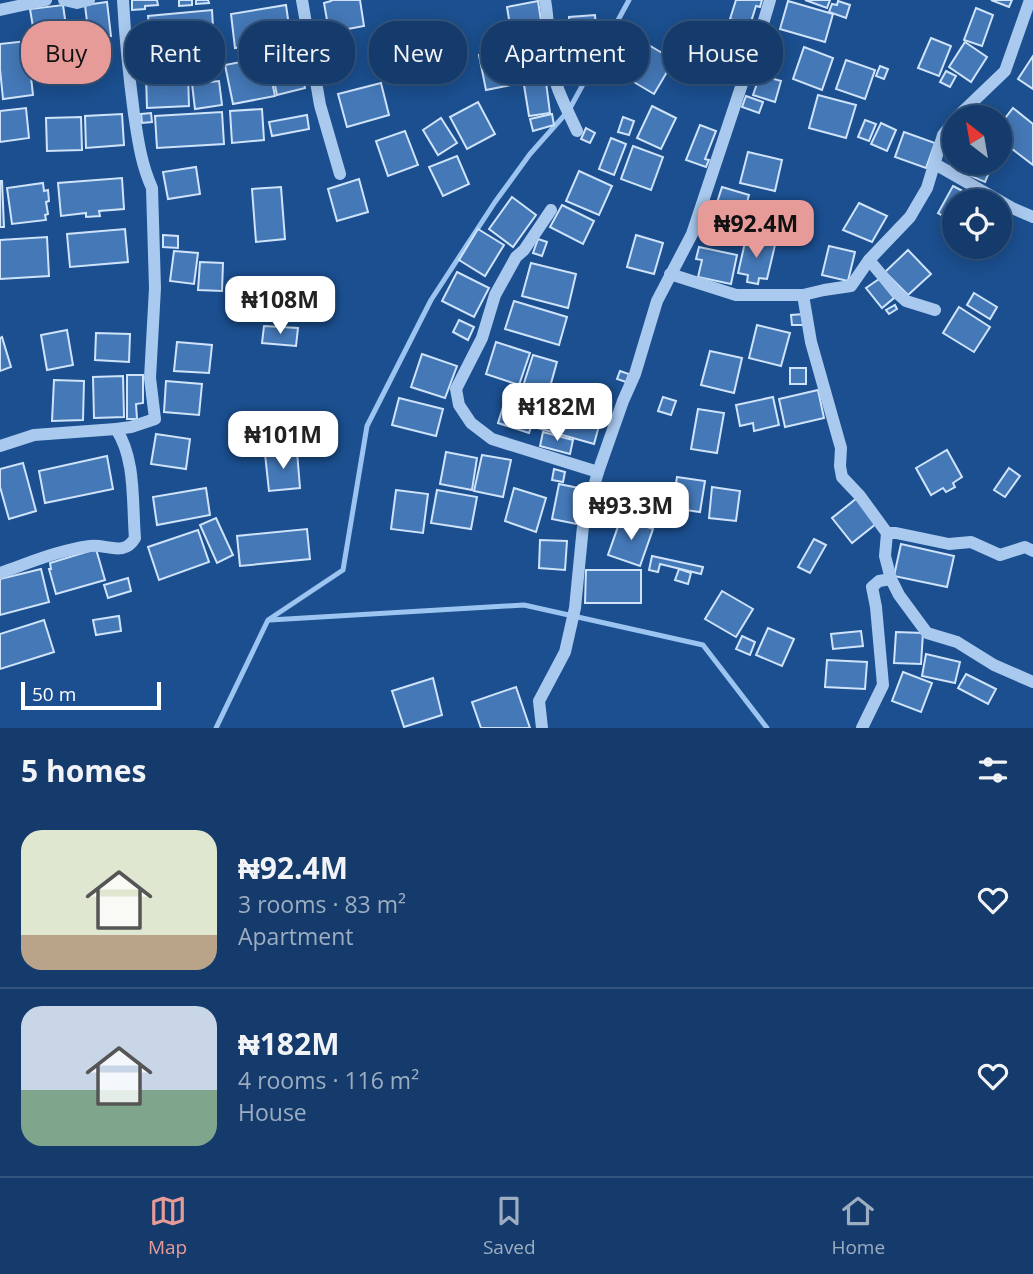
<!DOCTYPE html>
<html lang="en">
<head>
<meta charset="utf-8">
<style>
	body { margin:0; font-family:"Open Sans",sans-serif; background:#1d4271; color:#f1f3f6; height:100vh; display:flex; flex-direction:column; font-size:26px; white-space:nowrap }
	* { box-sizing:border-box; margin:0 }
	p { font-size:23px; color:#9dadc1 }
	.icon { flex:none; width:38px; height:38px; fill:none; stroke:currentColor; stroke-width:2; stroke-linecap:round; stroke-linejoin:round }
	.map { position:relative; height:728px; overflow:hidden }
	.panel { display:flex; flex-direction:column; background:#143b6b; flex:1 }
	.panel>* { flex:none }
	.guide { position:absolute; left:21px; top:21px; width:992px; height:63px; display:flex; gap:14px }
	.needle { width:46px; rotate:329deg }
	.tools { position:absolute; left:942px; top:105px; display:grid; gap:14px }
	.tools a { display:grid; place-items:center; width:70px; height:70px; border-radius:50%; background:#143b6b; box-shadow:0 4px 18px #0003,0 0 0 2px #33557e; font-size:35px }
	.scale { position:absolute; left:21px; bottom:18px; width:140px; box-sizing:border-box; padding-left:7px; border:4px solid #fff; border-top:0; font-size:19px; line-height:24px; white-space:nowrap; color:#fff; -webkit-text-stroke:5px #1b4f8f; paint-order:stroke }
	.price { position:absolute; translate:-50% -60px; padding:0 16px; border-radius:14px; background:#fff; color:#222; font-size:23px; line-height:46px; filter:drop-shadow(0 2px 4px #0008) }
	.price::after { content:''; position:absolute; left:50%; top:42px; width:21px; height:16px; margin-left:-10px; background:inherit; clip-path:polygon(0 0,100% 0,50% 100%) }
	.price.selected { background:#e69b98; color:#111 }
	ul { padding:0; list-style:none }
	li { display:flex; align-items:center; gap:21px; height:175px; padding:0 21px }
	li+li { border-top:2px solid #33557e }
	li span { display:grid; place-items:center; flex:none; width:196px; height:140px; border-radius:21px; color:#555 }
	li>.icon { margin-inline-start:auto }
	span .icon { width:84px; height:84px; fill:#fffc; stroke-width:1 }
	li b { font-size:30px }
	h2 { display:flex; justify-content:space-between; align-items:center; height:84px; padding:0 21px; font-size:30px }
	.pill { padding:0 24px; border-radius:28px; background:#143b6b; box-shadow:0 4px 18px #0003,0 0 0 2px #33557e; font-size:24px; line-height:63px }
	.pill.selected { background:#e69b98; color:#111 }
	.dock { display:flex; justify-content:space-around; align-items:center; height:98px; border-top:2px solid #33557e; background:#143b6b; font-size:19px; color:#9dadc1 }
	.dock a { display:grid; justify-items:center; gap:4px }
	.dock .selected { color:#e69b98 }
	.map>svg:first-child { display:block }
	.lines { fill:none; stroke-linecap:round; stroke-linejoin:round }
	.stream { stroke:#9cc4f0; stroke-width:5 }
	.building { fill:#4478b7; stroke:#cfe3fa; stroke-width:2 }
	.minor { stroke:#a9c9ee; stroke-width:12 }
</style>
</head>
<body>
<div class="map">
<svg width="1033" height="728" viewBox="0 0 1033 728">
	<rect width="100%" height="100%" fill="#1b4f8f"/>
	<g class="lines">
		<g class="stream">
			<polyline points="270,620 524,605 703,645 767,728"/>
			<polyline points="216,728 268,620 343,570 367,426 431,300 495,202 530,154 569,110 629,0"/>
		</g>
	</g>
	<g class="building">
		<polygon points="132,0 157,0 158,5 145,6 145,9 132,10"/>
		<polygon points="179,0 192,0 192,5 179,6"/>
		<polygon points="196,0 208,0 209,3 196,4"/>
		<polygon points="331,0 360,0 364,26 332,32 331,25 328,26 324,3 331,1"/>
		<polygon points="736,0 762,0 760,7 756,6 750,25 730,19"/>
		<polygon points="805,0 830,0 827,8"/>
		<polygon points="991,0 1012,0 1009,7"/>
		<polygon points="538,1 543,33 512,38 507,7"/>
		<polygon points="788,1 833,14 825,42 780,29"/>
		<polygon points="838,1 850,5 846,18 829,12 832,4 837,5"/>
		<polygon points="107,2 111,36 89,38 85,5"/>
		<polygon points="63,5 68,40 36,45 30,9"/>
		<polygon points="286,5 291,40 235,48 231,14"/>
		<polygon points="976,8 993,15 982,46 964,40"/>
		<polygon points="212,10 214,44 151,49 148,16"/>
		<polygon points="595,15 596,28 570,30 569,17"/>
		<polygon points="406,24 422,66 394,77 378,35"/>
		<polygon points="460,31 464,49 451,52 447,34"/>
		<polygon points="710,32 742,43 731,76 699,66"/>
		<polygon points="931,38 951,46 939,76 918,68"/>
		<polygon points="27,41 33,95 3,99 0,69 0,44"/>
		<polygon points="642,41 674,60 654,94 622,75"/>
		<polygon points="965,42 987,57 971,82 949,67"/>
		<polygon points="101,44 105,74 44,82 40,52"/>
		<polygon points="534,44 541,79 486,90 479,55"/>
		<polygon points="579,44 592,46 590,57 578,56"/>
		<polygon points="804,47 833,58 822,90 793,79"/>
		<polygon points="300,50 307,82 304,83 305,88 277,95 269,57"/>
		<polygon points="1033,56 1033,89 1018,79"/>
		<polygon points="267,57 275,96 233,104 225,65"/>
		<polygon points="846,60 875,70 865,99 836,89"/>
		<polygon points="880,66 888,69 884,79 876,76"/>
		<polygon points="946,71 956,76 950,87 940,82"/>
		<polygon points="188,74 189,106 147,108 146,76"/>
		<polygon points="760,75 781,81 775,102 753,95"/>
		<polygon points="219,81 222,105 195,109 192,84"/>
		<polygon points="546,82 550,113 529,116 524,85"/>
		<polygon points="381,83 389,115 347,127 338,94"/>
		<polygon points="818,95 856,105 846,138 809,128"/>
		<polygon points="746,96 763,102 759,113 742,107"/>
		<polygon points="478,102 495,134 467,149 450,117"/>
		<polygon points="652,106 676,118 661,149 637,138"/>
		<polygon points="26,108 29,138 0,142 0,111"/>
		<polygon points="1013,108 1033,124 1033,165 999,139 999,126"/>
		<polygon points="262,109 264,140 232,143 230,111"/>
		<polygon points="222,112 224,144 157,148 155,116"/>
		<polygon points="151,113 152,122 142,123 141,114"/>
		<polygon points="122,114 124,145 86,148 85,116"/>
		<polygon points="552,114 554,125 533,131 530,119"/>
		<polygon points="307,115 309,129 272,136 269,122"/>
		<polygon points="81,117 82,150 47,151 46,118"/>
		<polygon points="623,117 634,121 629,135 618,132"/>
		<polygon points="441,118 457,143 438,155 423,130"/>
		<polygon points="865,120 876,124 869,141 858,137"/>
		<polygon points="881,123 896,130 887,151 871,144"/>
		<polygon points="700,125 716,131 705,159 709,160 706,167 686,160"/>
		<polygon points="586,128 595,133 590,143 581,139"/>
		<polygon points="405,131 418,165 388,176 376,141"/>
		<polygon points="904,132 935,143 926,168 895,157"/>
		<polygon points="611,138 626,144 614,175 599,169"/>
		<polygon points="633,146 663,157 651,190 621,179"/>
		<polygon points="748,152 782,160 775,191 740,183"/>
		<polygon points="457,156 469,184 443,196 429,167"/>
		<polygon points="954,158 954,163 993,163 985,182 950,167"/>
		<polygon points="196,167 200,194 168,199 163,172"/>
		<polygon points="579,171 612,186 599,215 566,201"/>
		<polygon points="122,178 124,209 99,211 100,216 86,217 86,213 61,216 58,183"/>
		<polygon points="359,179 368,212 337,221 328,189"/>
		<polygon points="0,181 2,181 4,227 0,227"/>
		<polygon points="43,183 44,191 48,190 49,201 46,202 48,214 45,215 46,220 12,224 7,188"/>
		<polygon points="953,186 982,201 954,201 954,222 938,213"/>
		<polygon points="281,187 285,239 256,242 252,189"/>
		<polygon points="722,187 749,195 739,232 710,224"/>
		<polygon points="512,197 536,215 513,247 489,229"/>
		<polygon points="859,203 887,216 872,242 843,230"/>
		<polygon points="562,205 594,221 583,244 550,227"/>
		<polygon points="125,229 128,262 70,267 67,234"/>
		<polygon points="478,229 504,245 485,276 459,260"/>
		<polygon points="163,235 178,236 178,248 163,247"/>
		<polygon points="636,235 663,243 654,274 627,267"/>
		<polygon points="47,237 49,276 0,279 0,240"/>
		<polygon points="746,238 775,245 767,279 759,278 758,284 747,282 748,275 738,273"/>
		<polygon points="538,239 547,242 542,256 533,253"/>
		<polygon points="829,246 855,252 848,281 822,275"/>
		<polygon points="699,247 737,255 731,284 698,277 702,260 696,259"/>
		<polygon points="908,250 931,274 908,295 885,272"/>
		<polygon points="174,251 198,253 194,284 170,281"/>
		<polygon points="200,262 223,263 222,291 198,290"/>
		<polygon points="531,263 576,274 568,308 522,296"/>
		<polygon points="457,272 489,288 474,317 442,301"/>
		<polygon points="879,279 894,298 882,308 866,288"/>
		<polygon points="974,293 997,307 990,319 967,305"/>
		<polygon points="514,301 567,317 559,345 505,329"/>
		<polygon points="895,305 897,309 889,314 886,310"/>
		<polygon points="959,307 990,327 974,352 943,333"/>
		<polygon points="804,314 805,325 792,325 791,315"/>
		<polygon points="459,320 474,327 468,340 453,332"/>
		<polygon points="757,325 790,333 781,366 749,358"/>
		<polygon points="264,326 298,328 296,346 262,343"/>
		<polygon points="67,330 73,365 47,370 41,335"/>
		<polygon points="96,333 130,334 129,362 95,360"/>
		<polygon points="2,337 11,367 0,371 0,338"/>
		<polygon points="177,342 212,345 209,373 174,371"/>
		<polygon points="496,342 530,353 519,385 486,374"/>
		<polygon points="710,351 742,358 734,393 701,385"/>
		<polygon points="422,354 457,366 445,398 411,387"/>
		<polygon points="533,355 557,362 548,394 523,386"/>
		<rect x="790" y="368" width="16" height="16"/>
		<polygon points="620,371 629,374 626,382 617,379"/>
		<polygon points="127,375 143,375 143,403 136,404 137,419 127,419"/>
		<polygon points="123,376 124,417 94,418 93,377"/>
		<polygon points="54,380 84,381 83,420 52,421"/>
		<polygon points="166,381 202,384 199,415 164,412"/>
		<polygon points="510,385 542,395 529,433 498,423"/>
		<polygon points="818,390 824,418 785,427 779,399"/>
		<polygon points="663,397 676,401 671,415 658,411"/>
		<polygon points="773,397 779,425 754,431 753,423 740,426 736,405"/>
		<polygon points="399,398 443,409 436,436 392,425"/>
		<polygon points="547,399 602,415 594,444 538,428"/>
		<polygon points="698,409 724,413 717,453 691,449"/>
		<polygon points="543,432 573,440 570,454 540,446"/>
		<polygon points="156,434 190,439 186,469 151,464"/>
		<polygon points="947,450 962,477 953,483 955,487 946,492 943,488 931,495 916,468"/>
		<polygon points="297,451 300,488 269,491 265,454"/>
		<polygon points="446,452 477,458 472,490 440,484"/>
		<polygon points="482,455 511,460 503,497 474,491"/>
		<polygon points="107,456 113,489 45,503 39,471"/>
		<polygon points="23,463 36,511 9,519 0,487 0,469"/>
		<polygon points="1009,468 1020,476 1005,497 994,490"/>
		<polygon points="554,469 565,472 563,482 552,480"/>
		<polygon points="677,477 705,481 700,512 672,508"/>
		<polygon points="559,484 589,490 582,525 552,519"/>
		<polygon points="712,487 740,491 736,521 709,518"/>
		<polygon points="206,488 210,515 157,525 153,497"/>
		<polygon points="514,488 546,498 536,532 505,521"/>
		<polygon points="396,490 428,494 423,533 391,529"/>
		<polygon points="437,490 477,497 471,529 431,523"/>
		<polygon points="857,498 877,523 852,543 832,518"/>
		<polygon points="216,518 233,555 217,563 200,525"/>
		<polygon points="621,518 653,529 640,566 608,555"/>
		<polygon points="307,529 310,559 240,566 237,536"/>
		<polygon points="198,530 209,562 159,580 148,547"/>
		<polygon points="814,539 826,545 810,573 798,567"/>
		<polygon points="540,540 567,541 565,570 539,568"/>
		<polygon points="901,544 954,556 947,587 894,576"/>
		<polygon points="96,549 105,580 56,594 49,569 51,569 50,563"/>
		<polygon points="652,556 703,567 701,574 660,564 658,572 649,570"/>
		<polygon points="41,569 49,602 0,615 0,579"/>
		<polygon points="679,569 691,573 688,584 675,580"/>
		<polygon points="586,570 641,570 641,603 585,603"/>
		<polygon points="128,578 131,591 108,598 104,585"/>
		<polygon points="722,591 753,609 736,637 705,619"/>
		<polygon points="119,616 121,631 96,635 93,620"/>
		<polygon points="44,620 54,652 0,669 0,634"/>
		<polygon points="768,628 794,639 782,666 756,655"/>
		<polygon points="861,631 863,646 833,649 831,634"/>
		<polygon points="896,632 923,633 921,664 894,663"/>
		<polygon points="742,636 755,642 750,655 736,649"/>
		<polygon points="926,654 960,662 955,683 922,676"/>
		<polygon points="827,660 867,662 865,689 825,687"/>
		<polygon points="903,672 932,683 921,712 892,701"/>
		<polygon points="966,674 996,689 988,704 958,688"/>
		<polygon points="433,678 442,715 404,727 392,691"/>
		<polygon points="516,687 530,728 481,728 472,702"/>
	</g>
	<g class="lines">
		<g class="minor">
			<polyline points="64,0 77,3 89,0"/>
			<polyline points="302,0 320,105 340,174"/>
			<path d="M545,0C549,21 548,41 551,62C554,86 567,109 577,131"/>
			<polyline points="0,10 46,0"/>
			<polyline points="957,117 1005,71 1030,0"/>
			<polyline points="935,164 1012,208 1033,217"/>
			<polyline points="551,210 524,250 516,257 495,295 482,338 456,389 459,405 471,423 492,439 598,472"/>
			<polyline points="869,260 896,292 906,301 935,310"/>
			<polyline points="670,274 736,295 803,295 824,290 851,286 869,260 910,217 927,188 943,135 954,121"/>
			<polyline points="803,295 811,342 841,448 840,466 842,477 860,496 887,533 885,556 891,579 899,595 927,633 957,642 994,665 1033,682"/>
			<polyline points="0,446 34,435 116,429"/>
			<polyline points="887,533 896,533 949,544 971,542 1000,555 1025,547 1033,551"/>
			<path d="M0,573C29,563 59,550 90,546C107,544 124,557 135,538C132,502 136,459 116,429L131,427L155,419L150,378L155,288L152,188C141,164 138,140 134,114C129,76 125,38 123,0"/>
			<polyline points="542,728 539,701 565,652 575,608 583,526 598,472 623,401 635,374 657,301 692,234 744,78 750,68 770,0"/>
			<polyline points="862,728 883,685 876,607 872,587 879,581 891,579"/>
		</g>
	</g>
</svg>
<div class="tools">
<a><svg class="needle" viewBox="-14 -14 28 28"><path d="M0-13l5 13h-10z" fill="#e53935"/><path d="M0 13l5-13h-10z" fill="#9dadc1"/></svg></a>
<a><svg class="icon" aria-label="locate" viewBox="0 0 24 24"><circle cx="12" cy="12" r="6"/><path d="M12 2v4M12 18v4M2 12h4M18 12h4"/></svg></a>
</div>
<div class="scale">50 m</div>
<b class="price selected" style="left:756px;top:260px">₦92.4M</b>
<b class="price" style="left:280px;top:336px">₦108M</b>
<b class="price" style="left:557px;top:443px">₦182M</b>
<b class="price" style="left:283px;top:471px">₦101M</b>
<b class="price" style="left:631px;top:542px">₦93.3M</b>
<div class="guide">
<a class="pill selected">Buy</a>
<a class="pill">Rent</a>
<a class="pill">Filters</a>
<a class="pill">New</a>
<a class="pill">Apartment</a>
<a class="pill">House</a>
</div>
</div>
<section class="panel">
<h2>5 homes<svg class="icon" aria-label="filters" viewBox="0 0 24 24"><path d="M4 7h16M4 17h16"/><circle cx="9" cy="7" r="2"/><circle cx="15" cy="17" r="2"/></svg></h2>
<ul>
<li><span style="background:linear-gradient(#dfe7d0 75%,#b9a48a 0)"><svg class="icon" aria-label="home" viewBox="0 0 24 24"><path d="M3 11l9-7 9 7M6 9v11h12V9"/></svg></span><div><b>₦92.4M</b><p>3 rooms · 83 m²</p><p>Apartment</p></div><svg class="icon" aria-label="heart" viewBox="0 0 24 24"><path d="M12 20l-8-8c-3-5 5-10 8-4 3-6 11-1 8 4z"/></svg></li>
<li><span style="background:linear-gradient(#c9d6e8 60%,#7fa58c 0)"><svg class="icon" aria-label="home" viewBox="0 0 24 24"><path d="M3 11l9-7 9 7M6 9v11h12V9"/></svg></span><div><b>₦182M</b><p>4 rooms · 116 m²</p><p>House</p></div><svg class="icon" aria-label="heart" viewBox="0 0 24 24"><path d="M12 20l-8-8c-3-5 5-10 8-4 3-6 11-1 8 4z"/></svg></li>
</ul>
</section>
<nav class="dock">
<a class="selected"><svg class="icon" aria-label="map" viewBox="0 0 24 24"><path d="M3 6l6-2 6 2 6-2v14l-6 2-6-2-6 2zM9 4v14M15 6v14"/></svg>Map</a>
<a><svg class="icon" aria-label="saved" viewBox="0 0 24 24"><path d="M7 4h10v16l-5-4-5 4z"/></svg>Saved</a>
<a><svg class="icon" aria-label="home" viewBox="0 0 24 24"><path d="M3 11l9-7 9 7M6 9v11h12V9"/></svg>Home</a>
</nav>
</body>
</html>
